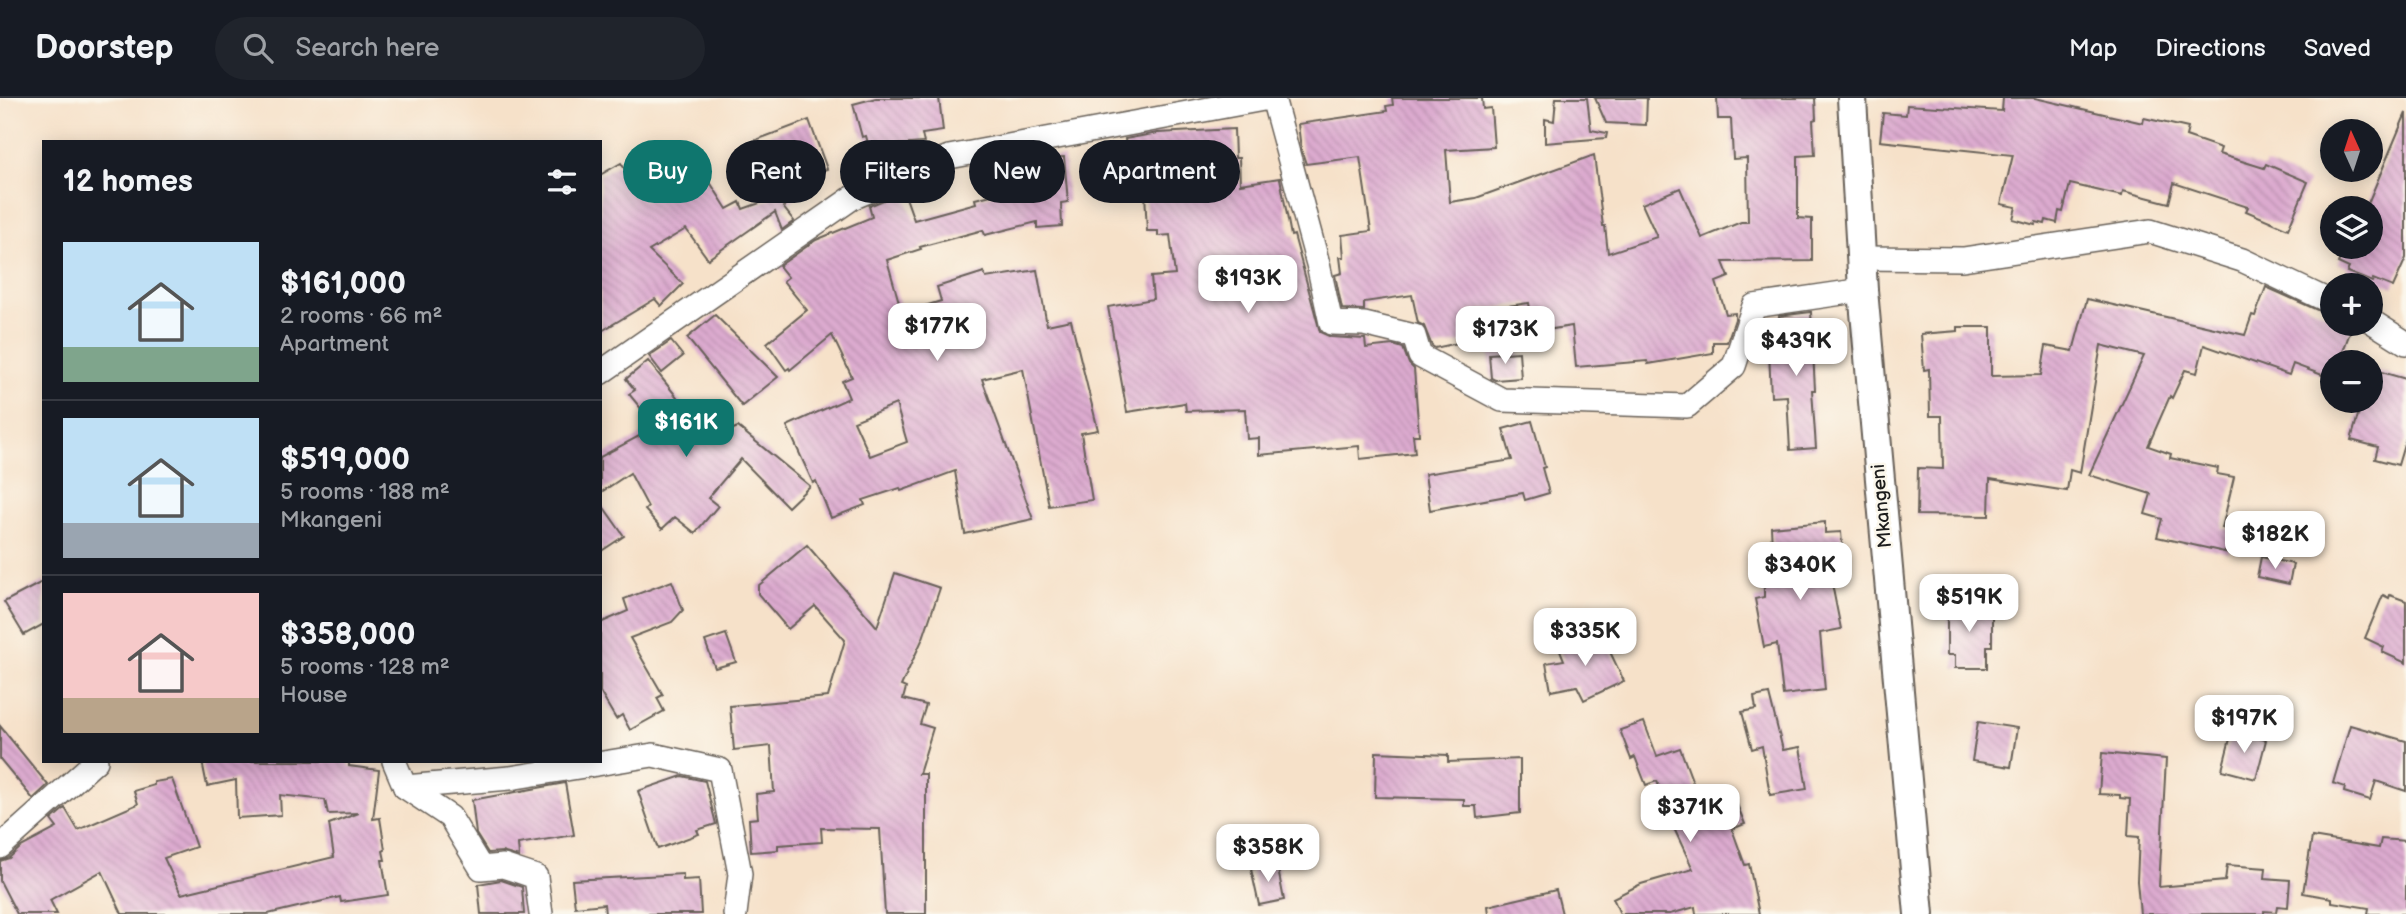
<!DOCTYPE html>
<html lang="en">
<head>
<meta charset="utf-8">
<style>
	body { margin:0; font-family:"Balsamiq Sans",sans-serif; background:#20242c; color:#f1f3f6; height:100vh; display:flex; flex-direction:column; font-size:26px; white-space:nowrap }
	* { box-sizing:border-box; margin:0 }
	p { font-size:23px; color:#9ea1a6 }
	.icon { flex:none; width:38px; height:38px; fill:none; stroke:currentColor; stroke-width:2; stroke-linecap:round; stroke-linejoin:round }
	.map { position:relative; flex:1; overflow:hidden }
	.drawer { position:absolute; left:42px; top:42px; width:560px; height:623px; display:flex; flex-direction:column; background:#171b24; border-radius:0px; box-shadow:0 4px 18px #0003 }
	.drawer>* { flex:none }
	.hud { position:absolute; left:623px; top:42px; width:665px; height:63px; display:flex; gap:14px }
	.needle { width:46px; rotate:357deg }
	.buttons { position:absolute; left:2320px; top:21px; display:grid; gap:14px }
	.buttons a { display:grid; place-items:center; width:63px; height:63px; border-radius:50%; background:#171b24; box-shadow:0 4px 18px #0003; font-size:35px }
	.price { position:absolute; translate:-50% -60px; padding:0 16px; border-radius:14px; background:#fff; color:#222; font-size:23px; line-height:46px; filter:drop-shadow(0 2px 4px #0008) }
	.price::after { content:''; position:absolute; left:50%; top:42px; width:21px; height:16px; margin-left:-10px; background:inherit; clip-path:polygon(0 0,100% 0,50% 100%) }
	.price.on { background:#0f766e; color:#fff }
	ul { padding:0; list-style:none }
	li { display:flex; align-items:center; gap:21px; height:175px; padding:0 21px }
	li+li { border-top:2px solid #363941 }
	li span { display:grid; place-items:center; flex:none; width:196px; height:140px; border-radius:0px; color:#555 }
	li>.icon { margin-inline-start:auto }
	span .icon { width:84px; height:84px; fill:#fffc; stroke-width:1 }
	li b { font-size:30px }
	h2 { display:flex; justify-content:space-between; align-items:center; height:84px; padding:0 21px; font-size:30px }
	.tag { padding:0 24px; border-radius:32px; background:#171b24; box-shadow:0 4px 18px #0003; font-size:24px; line-height:63px }
	.tag.on { background:#0f766e; color:#fff }
	header { display:flex; align-items:center; gap:42px; box-sizing:border-box; height:98px; padding:0 35px; background:#171b24; border-bottom:2px solid #363941 }
	header strong { font-size:33px }
	nav { display:flex; gap:38px; margin-inline-start:auto; font-size:24px }
	.search { width:490px; height:63px; background:#20242c; display:flex; align-items:center; gap:18px; box-sizing:border-box; padding:0 24px; border-radius:38px; color:#9ea1a6; font-size:26px }
	.map>svg:first-child { display:block }
	.building { fill:url(#building-back-hatch); fill-rule:evenodd }
	.lines { fill:none; stroke-linecap:round; stroke-linejoin:round }
	.minor-casing { stroke:#686159; stroke-width:26 }
	.tertiary-casing { stroke:#686159; stroke-width:32 }
	.minor { stroke:#fff; stroke-width:23 }
	.tertiary { stroke:#fff; stroke-width:28 }
	.labels { text-anchor:middle; dominant-baseline:central; stroke-width:5; stroke-linejoin:round; paint-order:stroke }
	.street-label { font-size:19px; fill:#1c1c1c; stroke:#fbf7ec }
</style>
</head>
<body>
<header>
<strong>Doorstep</strong>
<div class="search"><svg class="icon" aria-label="search" viewBox="0 0 24 24"><circle cx="10" cy="10" r="6"/><path d="M15 15l6 6"/></svg>Search here</div>
<nav><a>Map</a><a>Directions</a><a>Saved</a></nav>
</header>
<div class="map">
<svg width="2406" height="816" viewBox="0 0 2406 816">
	<defs>
		<pattern id="building-back-hatch" width="6" height="6" patternUnits="userSpaceOnUse" patternTransform="scale(1.75)"><rect width="6" height="6" fill="#dcaacf"/><path d="M-1 5l2 2M0 0l6 6M5-1l2 2" fill="none" stroke="#bc92b1"/></pattern>
	</defs>
	<rect width="100%" height="100%" fill="#fbf7ec"/>
	<filter id="ink" filterUnits="userSpaceOnUse"><feTurbulence type="fractalNoise" baseFrequency=".0143" numOctaves="2"/><feDisplacementMap in="SourceGraphic" scale="14" xChannelSelector="R" yChannelSelector="G"/><feConvolveMatrix kernelMatrix="1 2 1 2 8 2 1 2 1" color-interpolation-filters="sRGB"/></filter>
	<filter id="wash" filterUnits="userSpaceOnUse"><feTurbulence type="fractalNoise" baseFrequency=".00686" numOctaves="4" result="noise"/><feDisplacementMap in="SourceGraphic" scale="28" xChannelSelector="R" yChannelSelector="G"/><feGaussianBlur stdDeviation="1.57" result="paint"/><feColorMatrix in="noise" values="0 0 0 0 0 0 0 0 0 0 0 0 0 0 0 0 0 1.4 0 .05"/><feComposite in="paint" operator="in"/></filter>
	<g filter="url(#wash)">
		<rect width="100%" height="100%" fill="#f6e1c9"/>
		<g id="blocks">
			<g class="building">
				<polygon points="876,0 939,0 943,33 922,36 924,45 869,49 866,38 862,39 853,6"/>
				<polygon points="1392,0 1482,0 1483,11 1491,10 1494,49 1446,52 1450,104 1476,100 1594,57 1603,128 1605,128 1608,155 1657,139 1642,106 1680,90 1702,140 1741,124 1748,124 1747,60 1733,61 1731,21 1718,21 1717,0 1815,0 1816,21 1813,22 1815,57 1798,58 1798,120 1812,121 1812,163 1723,164 1729,179 1716,184 1726,216 1735,215 1735,221 1727,244 1713,244 1713,255 1648,266 1647,263 1576,269 1572,228 1534,234 1529,205 1467,214 1472,242 1435,250 1432,248 1424,228 1418,225 1412,197 1364,204 1364,212 1342,211 1335,177 1342,175 1340,159 1344,159 1342,137 1371,133 1360,59 1306,66 1301,51 1298,26 1387,13 1386,8 1393,7"/>
				<polygon points="1556,0 1587,0 1591,32 1607,35 1606,40 1545,45 1545,21 1554,23"/>
				<polygon points="1595,0 1647,0 1646,27 1606,25"/>
				<polygon points="2003,0 2035,0 2143,25 2144,20 2188,30 2186,38 2221,50 2219,56 2264,70 2266,66 2308,84 2288,131 2246,113 2248,109 2174,85 2169,105 2123,93 2122,98 2070,86 2063,114 2059,113 2057,125 2046,122 2045,126 2036,124 2035,127 2013,121 2016,109 2001,106 2013,57 1880,43 1883,15 1906,17 1907,7 2002,13"/>
				<polygon points="2406,15 2406,160 2393,189 2373,181 2372,184 2347,174 2349,170 2338,165 2345,149 2371,149 2371,110 2366,110"/>
				<polygon points="809,22 827,71 813,76 816,82 778,97 756,42"/>
				<polygon points="1234,31 1235,60 1239,60 1240,86 1280,80 1291,138 1294,137 1320,234 1331,239 1365,241 1366,250 1393,247 1403,250 1409,266 1414,271 1419,337 1413,337 1415,355 1360,361 1359,348 1259,357 1259,340 1247,341 1245,311 1186,313 1185,305 1127,314 1108,209 1153,201 1151,179 1175,177 1170,137 1158,138 1158,133 1147,133 1144,76 1130,78 1125,41 1158,35"/>
				<path d="M1064,59L1068,104L1061,105L1062,128L1037,130V124L985,137L983,132L920,149L921,151L887,162L902,215L941,203L937,189L984,174L986,180L1037,172L1047,227L1071,222L1098,332L1081,335L1092,402L1049,408L1023,271L982,281L1033,421L965,436L955,373L901,393L900,390L863,402L865,407L831,420L816,383L813,385L787,328L849,300L842,283L852,279L832,237L790,272L789,270L786,272L767,245L807,212L783,183L788,179L779,168L816,142L872,119L869,108L891,99L904,94L914,122L976,105L975,101L995,96L994,94L1041,82L1039,60ZM896,306L907,344L870,358L854,323Z"/>
				<polygon points="621,65 644,102 701,70 727,111 740,104 743,111 771,101 770,98 772,97 775,99 795,92 798,98 783,109 794,123 782,132 775,114 708,161 686,131 649,153 683,186 661,208 655,201 600,234 600,77"/>
				<polygon points="2266,189 2333,219 2333,226 2353,226 2339,264 2333,264 2333,281 2293,266 2289,277 2204,247 2197,275 2185,272 2172,300 2170,298 2148,348 2171,356 2170,360 2218,370 2217,376 2234,379 2222,430 2234,433 2229,455 2157,439 2162,421 2145,416 2151,396 2089,377 2144,258 2101,247 2080,375 2070,372 2067,393 1990,381 1989,418 1917,417 1918,370 1943,371 1942,318 1930,318 1929,271 1924,272 1921,236 1958,233 1958,229 1991,229 1991,278 2041,277 2046,248 2073,253 2087,201 2245,237 2252,217 2255,218"/>
				<polygon points="1811,214 1815,292 1812,292 1816,350 1790,352 1787,298 1771,299 1769,253 1781,253 1779,218"/>
				<polygon points="715,217 778,279 742,308 687,240"/>
				<polygon points="671,243 683,258 662,275 649,258"/>
				<polygon points="1519,254 1521,280 1495,282 1491,280 1489,256"/>
				<polygon points="648,263 710,340 707,342 738,329 810,388 788,409 741,361 708,400 718,408 695,435 675,419 662,431 645,412 648,409 630,375 600,395 600,359 656,329 629,296 635,292 626,281"/>
				<polygon points="2371,271 2406,281 2406,340 2398,367 2375,361 2378,349 2351,342 2362,303 2371,303"/>
				<polygon points="1532,323 1545,369 1542,370 1549,395 1525,402 1523,395 1430,412 1425,376 1512,362 1503,331"/>
				<polygon points="600,404 624,438 600,454"/>
				<polygon points="1825,424 1825,435 1841,434 1844,470 1829,471 1841,531 1820,535 1825,592 1783,597 1777,546 1764,549 1755,501 1764,499 1764,469 1773,469 1771,429"/>
				<polygon points="807,447 877,529 895,475 940,490 923,540 901,588 906,590 903,601 926,607 920,626 933,630 919,676 926,676 926,816 885,816 880,731 821,730 822,744 778,747 778,752 751,754 749,721 758,720 756,696 774,694 771,648 734,652 730,608 828,599 845,542 815,508 788,531 758,496 758,488"/>
				<polygon points="2261,459 2293,466 2289,486 2257,479"/>
				<polygon points="44,483 44,526 24,537 4,504"/>
				<polygon points="672,483 683,512 672,524 630,540 663,597 657,600 664,613 630,632 622,617 616,621 600,594 600,525 628,513 624,501"/>
				<polygon points="2383,497 2389,500 2390,497 2406,503 2406,565 2382,554 2384,549 2365,540"/>
				<polygon points="1947,506 1992,506 1992,548 1987,548 1987,570 1955,570 1955,557 1947,557"/>
				<polygon points="1600,533 1624,583 1584,602 1577,588 1551,593 1546,565 1564,562 1560,552"/>
				<polygon points="726,536 736,564 715,570 705,543"/>
				<polygon points="1769,596 1783,652 1800,649 1807,691 1770,697 1762,648 1752,651 1742,614 1756,611 1754,599"/>
				<polygon points="1644,624 1657,658 1680,650 1704,714 1736,704 1745,726 1732,731 1745,767 1749,766 1759,816 1696,816 1695,809 1670,816 1620,816 1613,800 1641,786 1693,771 1672,726 1657,683 1646,687 1635,659 1631,661 1620,632"/>
				<polygon points="1978,624 2017,630 2011,669 1972,663"/>
				<polygon points="2350,627 2406,643 2406,693 2376,683 2370,702 2344,694 2345,689 2333,685"/>
				<polygon points="0,628 48,687 33,701 0,661"/>
				<polygon points="2232,633 2266,642 2256,681 2222,672"/>
				<polygon points="1376,654 1448,657 1448,664 1520,661 1520,715 1477,720 1476,708 1464,708 1464,701 1375,699"/>
				<polygon points="2102,655 2166,661 2159,789 2225,783 2227,767 2266,770 2265,780 2290,782 2288,809 2277,808 2276,814 2264,813 2264,816 2140,816 2137,783 2139,739 2128,738 2130,701 2120,700 2120,697 2099,696"/>
				<polygon points="202,663 349,663 349,668 379,672 373,721 380,720 385,752 383,753 385,762 382,762 388,797 341,804 340,799 268,816 122,816 102,773 50,802 57,816 17,816 0,783 0,763 9,760 21,749 57,730 51,722 65,710 78,732 138,706 134,693 154,687 154,684 172,681 196,749 164,760 181,796 334,759 329,726 359,715 328,716 325,702 280,697 281,717 237,720 236,682 207,688"/>
				<polygon points="682,678 705,683 716,726 697,732 699,736 658,751 638,693"/>
				<polygon points="565,685 574,737 518,746 519,759 502,754 488,755 476,736 472,702"/>
				<polygon points="2312,739 2379,750 2381,741 2406,743 2406,816 2368,816 2369,810 2332,804 2332,800 2303,795"/>
				<polygon points="1277,766 1284,802 1259,807 1251,771"/>
				<polygon points="683,776 683,782 699,781 701,816 605,816 604,806 575,809 572,782"/>
				<polygon points="501,782 522,789 524,816 481,816 478,786"/>
				<polygon points="1556,792 1562,816 1489,816 1488,808"/>
			</g>
		</g>
	</g>
	<g filter="url(#ink)">
		<use href="#blocks" fill-opacity="0" stroke="#686159" stroke-width="2"/>
		<g class="lines">
			<g class="minor-casing">
				<g id="minor">
					<polyline points="1273,0 1318,166 1331,225 1364,226 1414,238 1420,258 1502,302 1687,308 1734,268 1754,208 1863,192"/>
					<polyline points="1862,160 1963,161 2150,133 2242,162 2333,205"/>
					<polyline points="2371,223 2406,245"/>
					<polyline points="600,275 852,100 949,59 1269,0"/>
					<polyline points="394,663 405,689 450,719 481,770 503,768 536,779 541,816"/>
					<polyline points="405,689 510,680 653,657 720,672 740,776 735,816"/>
					<polyline points="0,749 96,663"/>
				</g>
			</g>
			<g class="tertiary-casing">
				<polyline id="tertiary" points="1852,0 1863,192 1919,816"/>
			</g>
			<use href="#minor" class="minor"/>
			<use href="#tertiary" class="tertiary"/>
		</g>
	</g>
	<g class="labels">
		<g class="street-label">
			<text transform="translate(1882 408) rotate(-95)">Mkangeni</text>
		</g>
	</g>
</svg>
<div class="buttons">
<a><svg class="needle" viewBox="-14 -14 28 28"><path d="M0-13l5 13h-10z" fill="#e53935"/><path d="M0 13l5-13h-10z" fill="#9ea1a6"/></svg></a>
<a><svg class="icon" aria-label="layers" viewBox="0 0 24 24"><path d="M12 4l9 5-9 5-9-5zM3 14l9 5 9-5"/></svg></a>
<a>+</a>
<a>−</a>
</div>
<b class="price" style="left:1248px;top:217px">$193K</b>
<b class="price" style="left:937px;top:265px">$177K</b>
<b class="price" style="left:1505px;top:268px">$173K</b>
<b class="price" style="left:1796px;top:280px">$439K</b>
<b class="price on" style="left:686px;top:361px">$161K</b>
<b class="price" style="left:2275px;top:473px">$182K</b>
<b class="price" style="left:1800px;top:504px">$340K</b>
<b class="price" style="left:1969px;top:536px">$519K</b>
<b class="price" style="left:1585px;top:570px">$335K</b>
<b class="price" style="left:2244px;top:657px">$197K</b>
<b class="price" style="left:1690px;top:746px">$371K</b>
<b class="price" style="left:1268px;top:786px">$358K</b>
<div class="hud">
<a class="tag on">Buy</a>
<a class="tag">Rent</a>
<a class="tag">Filters</a>
<a class="tag">New</a>
<a class="tag">Apartment</a>
</div>
<section class="drawer">
<h2>12 homes<svg class="icon" aria-label="filters" viewBox="0 0 24 24"><path d="M4 7h16M4 17h16"/><circle cx="9" cy="7" r="2"/><circle cx="15" cy="17" r="2"/></svg></h2>
<ul>
<li><span style="background:linear-gradient(#bfe0f5 75%,#7fa58c 0)"><svg class="icon" aria-label="home" viewBox="0 0 24 24"><path d="M3 11l9-7 9 7M6 9v11h12V9"/></svg></span><div><b>$161,000</b><p>2 rooms · 66 m²</p><p>Apartment</p></div></li>
<li><span style="background:linear-gradient(#bfe0f5 75%,#9aa5b1 0)"><svg class="icon" aria-label="home" viewBox="0 0 24 24"><path d="M3 11l9-7 9 7M6 9v11h12V9"/></svg></span><div><b>$519,000</b><p>5 rooms · 188 m²</p><p>Mkangeni</p></div></li>
<li><span style="background:linear-gradient(#f6c9c9 75%,#b9a48a 0)"><svg class="icon" aria-label="home" viewBox="0 0 24 24"><path d="M3 11l9-7 9 7M6 9v11h12V9"/></svg></span><div><b>$358,000</b><p>5 rooms · 128 m²</p><p>House</p></div></li>
</ul>
</section>
</div>
</body>
</html>
